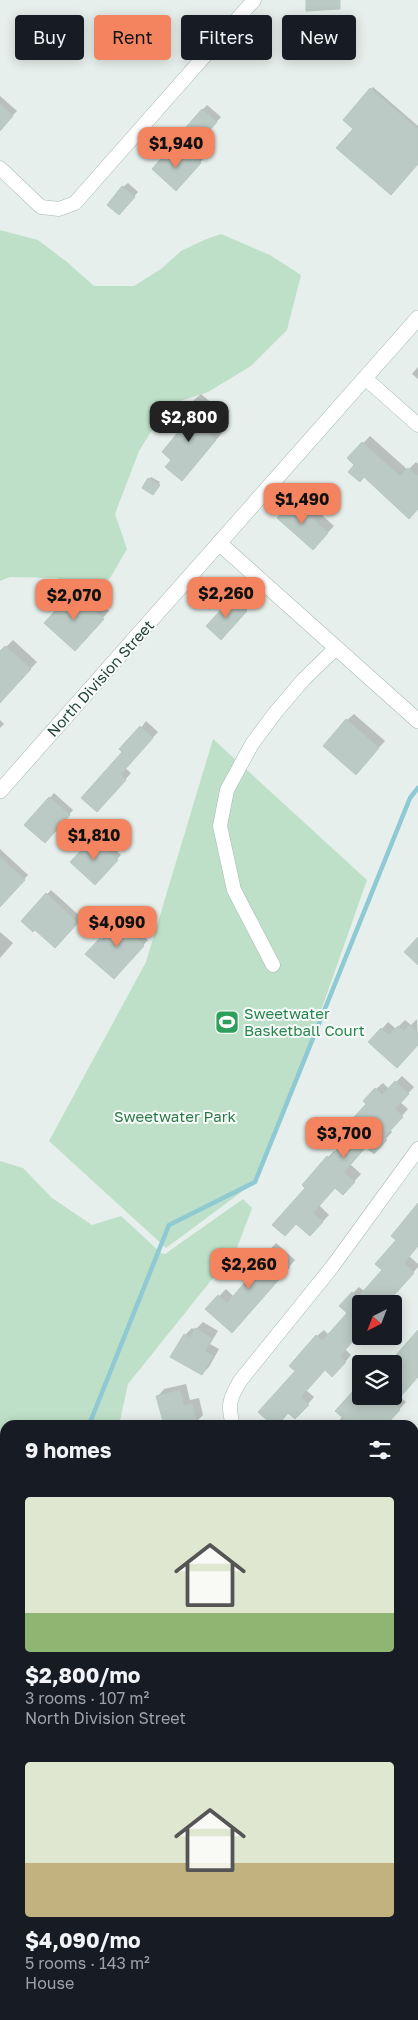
<!DOCTYPE html>
<html lang="en">
<head>
<meta charset="utf-8">
<style>
	body { margin:0; font-family:"Golos Text",sans-serif; background:#242831; color:#f1f3f6; height:100vh; display:flex; flex-direction:column; font-size:19px; white-space:nowrap }
	* { box-sizing:border-box; margin:0 }
	p { font-size:16px; color:#9ea1a6 }
	.icon { flex:none; width:28px; height:28px; fill:none; stroke:currentColor; stroke-width:2; stroke-linecap:round; stroke-linejoin:round }
	.map { position:relative; flex:1; overflow:hidden }
	.panel { position:absolute; left:0px; top:1420px; width:419px; height:600px; display:flex; flex-direction:column; background:#171b24; border-radius:15px 15px 0 0; box-shadow:0 2px 12px #0003 }
	.panel>* { flex:none }
	.banner { position:absolute; left:15px; top:15px; width:389px; height:45px; display:flex; gap:10px }
	.needle { width:32px; rotate:222deg }
	.controls { position:absolute; left:352px; top:1295px; display:grid; gap:10px }
	.controls a { display:grid; place-items:center; width:50px; height:50px; border-radius:5px; background:#171b24; box-shadow:0 2px 12px #0003; font-size:25px }
	.price { position:absolute; translate:-50% -42px; padding:0 11px; border-radius:10px; background:#f4845f; color:#111; font-size:16px; line-height:32px; filter:drop-shadow(0 1px 2px #0008) }
	.price::after { content:''; position:absolute; left:50%; top:30px; width:15px; height:11px; margin-left:-8px; background:inherit; clip-path:polygon(0 0,100% 0,50% 100%) }
	.price.active { background:#222; color:#fff }
	ul { padding:0; list-style:none }
	li { display:grid; align-content:center; gap:10px; height:265px; padding:0 25px }
	li span { display:grid; place-items:center; height:155px; border-radius:5px; color:#555 }
	li>.icon { margin-inline-start:auto }
	span .icon { width:90px; height:90px; fill:#fffc; stroke-width:1 }
	li b { font-size:21px }
	h2 { display:flex; justify-content:space-between; align-items:center; height:60px; padding:0 25px; font-size:21px }
	.tag { padding:0 18px; border-radius:5px; background:#171b24; box-shadow:0 2px 12px #0003; font-size:18px; line-height:45px }
	.tag.active { background:#f4845f; color:#111 }
	.map>svg:first-child { display:block }
	.green { fill:#bfe0c8 }
	.shadow { fill:#0003 }
	.lines { fill:none; stroke-linecap:round; stroke-linejoin:round }
	.stream { stroke:#8ec9d4; stroke-width:4.5 }
	.building { fill:#bbcac4; stroke:#b8c9c2 }
	.minor-casing { stroke:#a8b8b2; stroke-width:15 }
	.tertiary-casing { stroke:#a8b8b2; stroke-width:16 }
	.primary-casing { stroke:#c2cac8; stroke-width:16 }
	.minor { stroke:#fff; stroke-width:14 }
	.tertiary { stroke:#fff; stroke-width:15 }
	.primary { stroke:#6aa596; stroke-width:15 }
	.labels { text-anchor:middle; dominant-baseline:central; stroke-width:4; stroke-linejoin:round; paint-order:stroke }
	.street-label { font-size:15px; fill:#24423a; stroke:#f7fbf9 }
	.leisure-label { font-size:15px; fill:#27864d; stroke:#f7fbf9; text-anchor:start }
	.park-label { font-size:15px; fill:#2d7a4b; stroke:#f7fbf9 }
</style>
</head>
<body>
<div class="map">
<svg width="418" height="2020" viewBox="0 0 418 2020">
	<rect width="100%" height="100%" fill="#e6efeb"/>
	<g class="green">
		<polygon points="0,230 38,240 67,262 94,286 134,286 161,269 181,251 204,240 221,234 270,255 301,275 287,330 251,366 208,392 168,405 139,451 115,514 127,549 110,578 90,596 57,578 10,577 0,581"/>
		<polygon points="213,739 367,880 305,1056 255,1182 166,1248 49,1141 146,962"/>
		<polygon points="0,1161 23,1168 52,1198 92,1225 121,1216 161,1253 165,1254 243,1199 252,1208 237,1248 128,1384 119,1425 5,1425 5,2015 58,2015 54,2020 0,2020"/>
		<polygon points="414,1695 418,1699 418,2020 90,2020 94,2015 414,2015"/>
	</g>
	<g class="shadow">
		<polygon points="373,87 418,126 418,162 354,129 345,120"/>
		<polygon points="0,96 17,111 9,119 0,119"/>
		<polygon points="207,105 221,117 193,148 204,158 181,185 154,169 171,150 181,160 193,146 180,135"/>
		<polygon points="128,183 138,192 123,209 123,187"/>
		<polygon points="418,367 418,379 412,374"/>
		<polygon points="201,394 214,405 203,417 222,433 188,473 173,460 190,420 194,400"/>
		<polygon points="370,436 408,470 416,462 418,464 418,508 349,458"/>
		<polygon points="151,477 160,482 155,491 143,487"/>
		<polygon points="300,495 334,526 319,542 293,501"/>
		<polygon points="80,585 109,611 82,642 73,591"/>
		<polygon points="237,595 250,606 225,634 233,599"/>
		<polygon points="13,640 37,662 0,701 0,653"/>
		<polygon points="354,714 385,741 362,766 347,720"/>
		<polygon points="0,720 4,724 0,728"/>
		<polygon points="146,721 158,732 125,768 131,773 103,805 124,752"/>
		<polygon points="54,793 73,810 50,837 50,798"/>
		<polygon points="98,834 121,855 95,883 72,862"/>
		<polygon points="0,849 28,875 6,899 0,902"/>
		<polygon points="51,890 82,918 55,946 35,928 22,921"/>
		<polygon points="133,911 146,923 138,931 148,940 118,973 87,954 105,935 109,938"/>
		<polygon points="0,932 13,943 0,958"/>
		<polygon points="417,1019 418,1043 404,1059 382,1029 388,1022 396,1029 405,1020 411,1025"/>
		<polygon points="402,1076 414,1087 400,1102 408,1109 390,1130 392,1132 380,1146 366,1146 350,1164 361,1174 349,1187 335,1187 319,1205 329,1215 310,1235 307,1188 303,1184 328,1157 334,1151 337,1153 352,1135 376,1089 383,1083 389,1089"/>
		<polygon points="418,1205 418,1246 409,1256 418,1264 418,1267 385,1304 361,1304 361,1336 371,1336 366,1341 359,1334 345,1349 351,1355 339,1369 325,1369 306,1390 314,1397 302,1411 289,1412 276,1425 274,1425 297,1371 317,1336 324,1330 329,1335 349,1313 353,1293 359,1287 365,1292 384,1270 398,1240"/>
		<polygon points="276,1243 295,1260 239,1325 207,1309 226,1289 234,1297 249,1280 252,1259 258,1253 263,1257"/>
		<polygon points="203,1322 218,1331 210,1344 219,1349 209,1367 202,1374 185,1335 192,1328 195,1330"/>
		<polygon points="418,1331 418,1376 400,1397 406,1402 385,1425 335,1425 343,1416 337,1411 361,1385 361,1396 394,1396 394,1375 396,1372 394,1370 394,1364 389,1364"/>
		<polygon points="186,1384 190,1400 199,1398 203,1415 196,1422 183,1425 165,1425 158,1396 164,1389"/>
		<polygon points="418,1491 418,1538 415,1536 414,1537 414,1496"/>
	</g>
	<g class="lines">
		<g class="stream">
			<polyline points="89,1425 169,1225 255,1182 410,798 418,788"/>
			<polyline points="0,1591 5,1584"/>
		</g>
	</g>
	<g class="building">
		<polygon points="306,0 340,0 340,9 306,11"/>
		<polygon points="370,88 418,129 418,164 391,195 336,148 353,129 343,120"/>
		<polygon points="0,104 13,116 0,131"/>
		<polygon points="202,109 217,122 194,148 179,135"/>
		<polygon points="187,151 201,163 176,191 152,169 165,154 176,163"/>
		<polygon points="122,186 135,197 119,215 107,205"/>
		<polygon points="194,400 208,412 198,425 216,440 182,481 165,467 171,460 162,452 188,420 182,414"/>
		<polygon points="362,442 400,476 408,468 418,476 418,509 409,519 364,477 360,482 348,472 354,465 347,458"/>
		<polygon points="148,478 160,485 153,495 142,488"/>
		<polygon points="292,500 328,533 313,550 277,518"/>
		<polygon points="73,591 104,619 75,651 44,623"/>
		<polygon points="232,598 247,611 221,640 206,626"/>
		<polygon points="5,646 31,669 0,703 0,651"/>
		<polygon points="346,719 379,748 356,775 323,746"/>
		<polygon points="140,726 153,738 121,774 126,780 97,812 81,798 122,752 119,749"/>
		<polygon points="49,797 70,815 45,843 24,825"/>
		<polygon points="93,838 118,860 95,885 70,862"/>
		<polygon points="0,857 25,880 0,907"/>
		<polygon points="46,893 78,923 55,948 35,930 33,932 21,921"/>
		<polygon points="128,915 142,928 135,936 144,946 114,979 85,954 100,938 104,942"/>
		<polygon points="418,937 418,965 404,952"/>
		<polygon points="409,1025 418,1033 418,1045 397,1068 368,1042 381,1028 389,1035 398,1026 404,1031"/>
		<polygon points="395,1081 409,1094 395,1109 403,1117 384,1137 387,1140 374,1154 366,1147 344,1172 355,1182 343,1195 335,1188 313,1213 323,1222 310,1236 296,1224 285,1236 272,1225 305,1188 302,1185 327,1156 329,1159 350,1135 343,1129 366,1104 363,1101 375,1088 382,1095"/>
		<polygon points="418,1203 418,1246 404,1263 414,1273 386,1304 361,1304 361,1332 340,1356 346,1362 332,1377 325,1370 301,1397 309,1405 295,1419 288,1413 278,1425 272,1425 258,1412 295,1371 289,1366 316,1335 322,1341 347,1313 339,1306 352,1292 357,1298 382,1270 375,1264 396,1240 391,1236"/>
		<polygon points="269,1248 290,1267 232,1333 205,1309 218,1295 227,1303 247,1280 238,1272 251,1258 256,1263"/>
		<polygon points="195,1328 212,1338 205,1351 213,1356 202,1375 170,1357 184,1334 190,1338"/>
		<polygon points="418,1330 418,1377 394,1404 400,1410 386,1425 351,1425 335,1411 353,1391 359,1396 394,1396 394,1357"/>
		<polygon points="180,1390 184,1406 192,1404 197,1423 189,1425 164,1425 156,1396"/>
	</g>
	<g class="lines">
		<g class="minor-casing">
			<g id="minor">
				<polyline points="0,168 41,207 59,209 75,203 254,0"/>
				<polyline points="365,378 418,425"/>
				<polyline points="273,965 234,890 220,826 227,790 252,744 275,713 304,679 336,648"/>
				<path d="M233,1425C227,1405 230,1398 240,1381L332,1267L418,1149"/>
				<polyline points="414,1441 418,1436"/>
			</g>
		</g>
		<g class="tertiary-casing">
			<g id="tertiary">
				<polyline points="219,543 418,721"/>
				<polyline points="0,791 418,318"/>
			</g>
		</g>
		<g class="primary-casing">
			<g id="primary">
				<polyline points="414,1619 418,1614"/>
				<polyline points="64,2020 68,2015"/>
			</g>
		</g>
		<use href="#minor" class="minor"/>
		<use href="#tertiary" class="tertiary"/>
		<use href="#primary" class="primary"/>
	</g>
	<defs>
		<g id="stadium-square" transform="scale(1.25)"><rect x="-9" y="-9" width="18" height="18" rx="4" fill="#2e9e5b" stroke="#f7fbf9"/><path d="M0-5a6.5 5 0 1 0 0 10a6.5 5 0 1 0 0-10ZM-3.5-1.8h7v3.6h-7Z" fill="#fff"/></g>
	</defs>
	<g fill-rule="evenodd">
		<use href="#stadium-square" x="227" y="1022"/>
	</g>
	<g class="labels">
		<g class="street-label">
			<text transform="translate(100 678) rotate(-48)">North Division Street</text>
		</g>
		<g class="leisure-label">
			<text x="244" y="1013">Sweetwater<tspan x="244" dy="17">Basketball Court</tspan></text>
		</g>
		<g class="park-label">
			<text x="175" y="1116">Sweetwater Park</text>
		</g>
	</g>
</svg>
<div class="controls">
<a><svg class="needle" viewBox="-14 -14 28 28"><path d="M0-13l5 13h-10z" fill="#e53935"/><path d="M0 13l5-13h-10z" fill="#9ea1a6"/></svg></a>
<a><svg class="icon" aria-label="layers" viewBox="0 0 24 24"><path d="M12 4l9 5-9 5-9-5zM3 14l9 5 9-5"/></svg></a>
</div>
<b class="price" style="left:176px;top:169px">$1,940</b>
<b class="price active" style="left:189px;top:443px">$2,800</b>
<b class="price" style="left:302px;top:525px">$1,490</b>
<b class="price" style="left:226px;top:619px">$2,260</b>
<b class="price" style="left:74px;top:621px">$2,070</b>
<b class="price" style="left:94px;top:861px">$1,810</b>
<b class="price" style="left:117px;top:948px">$4,090</b>
<b class="price" style="left:344px;top:1159px">$3,700</b>
<b class="price" style="left:249px;top:1290px">$2,260</b>
<div class="banner">
<a class="tag">Buy</a>
<a class="tag active">Rent</a>
<a class="tag">Filters</a>
<a class="tag">New</a>
</div>
<section class="panel">
<h2>9 homes<svg class="icon" aria-label="filters" viewBox="0 0 24 24"><path d="M4 7h16M4 17h16"/><circle cx="9" cy="7" r="2"/><circle cx="15" cy="17" r="2"/></svg></h2>
<ul>
<li><span style="background:linear-gradient(#dfe7d0 75%,#8fb573 0)"><svg class="icon" aria-label="home" viewBox="0 0 24 24"><path d="M3 11l9-7 9 7M6 9v11h12V9"/></svg></span><div><b>$2,800/mo</b><p>3 rooms · 107 m²</p><p>North Division Street</p></div></li>
<li><span style="background:linear-gradient(#dfe7d0 65%,#c2b280 0)"><svg class="icon" aria-label="home" viewBox="0 0 24 24"><path d="M3 11l9-7 9 7M6 9v11h12V9"/></svg></span><div><b>$4,090/mo</b><p>5 rooms · 143 m²</p><p>House</p></div></li>
</ul>
</section>
</div>
</body>
</html>
